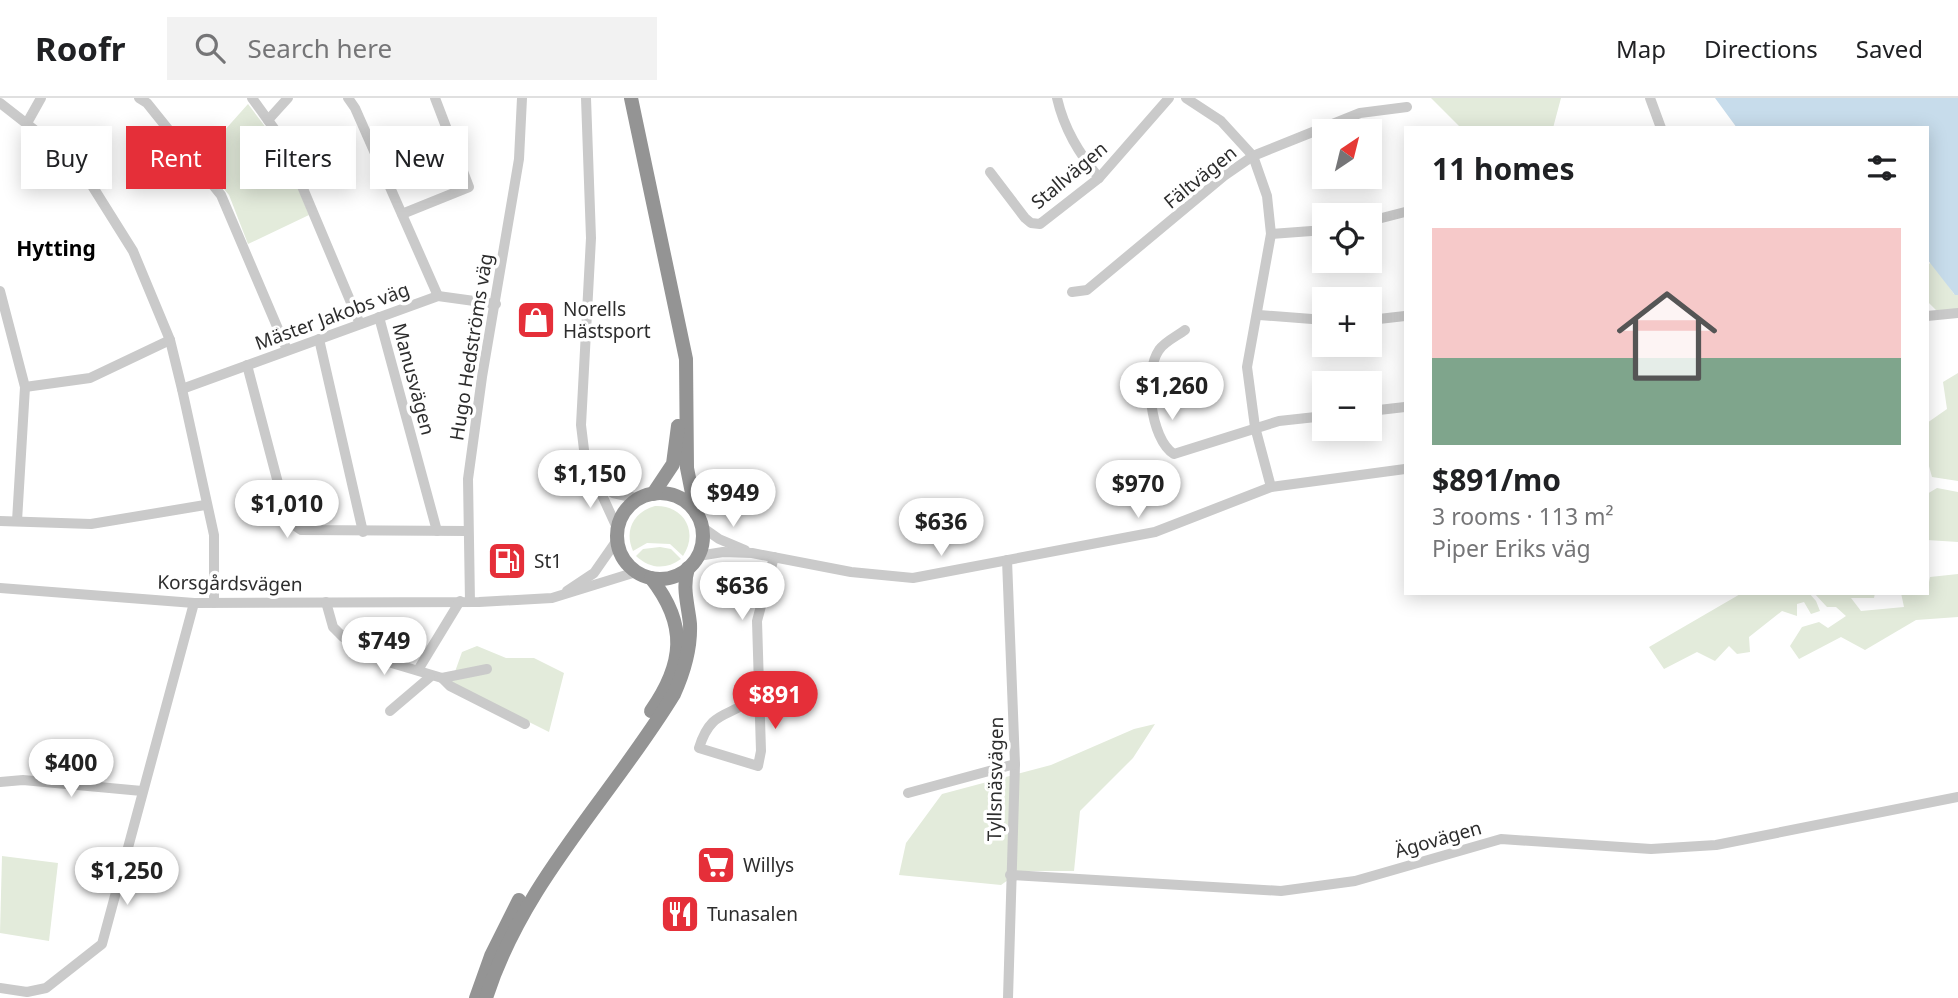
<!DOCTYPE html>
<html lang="en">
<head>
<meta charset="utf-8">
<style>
	body { margin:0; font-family:"Noto Sans",sans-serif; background:#f2f2f2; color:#202124; height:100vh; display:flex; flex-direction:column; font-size:26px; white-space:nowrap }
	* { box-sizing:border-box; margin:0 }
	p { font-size:23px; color:#757577 }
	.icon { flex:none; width:38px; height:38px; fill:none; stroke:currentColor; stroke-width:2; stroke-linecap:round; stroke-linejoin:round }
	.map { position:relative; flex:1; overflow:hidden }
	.panel { position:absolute; left:1404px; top:28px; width:525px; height:469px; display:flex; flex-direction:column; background:#fff; border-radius:0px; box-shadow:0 4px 18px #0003 }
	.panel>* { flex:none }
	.hud { position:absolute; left:21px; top:28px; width:665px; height:63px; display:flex; gap:14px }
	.needle { width:46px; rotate:35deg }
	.tools { position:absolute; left:1312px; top:21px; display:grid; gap:14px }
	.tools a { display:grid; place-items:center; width:70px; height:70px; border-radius:0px; background:#fff; box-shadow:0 4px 18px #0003; font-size:35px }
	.price { position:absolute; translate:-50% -60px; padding:0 16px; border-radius:24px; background:#fff; color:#222; font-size:23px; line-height:46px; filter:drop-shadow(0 2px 4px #0008) }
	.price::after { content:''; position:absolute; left:50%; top:42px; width:21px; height:16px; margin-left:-10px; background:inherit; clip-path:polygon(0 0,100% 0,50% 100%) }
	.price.selected { background:#e52f39; color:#fff }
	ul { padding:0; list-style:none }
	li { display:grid; align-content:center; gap:14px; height:371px; padding:0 28px }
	li span { display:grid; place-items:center; height:217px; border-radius:0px; color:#555 }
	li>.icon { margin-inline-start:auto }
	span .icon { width:126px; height:126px; fill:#fffc; stroke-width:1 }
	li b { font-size:30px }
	h2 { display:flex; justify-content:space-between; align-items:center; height:84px; padding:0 28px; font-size:30px }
	.pill { padding:0 24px; border-radius:0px; background:#fff; box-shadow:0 4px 18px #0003; font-size:24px; line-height:63px }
	.pill.selected { background:#e52f39; color:#fff }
	header { display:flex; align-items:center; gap:42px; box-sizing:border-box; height:98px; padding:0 35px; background:#fff; border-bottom:2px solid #e0e0e0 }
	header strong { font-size:33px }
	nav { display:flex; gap:38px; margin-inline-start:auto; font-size:24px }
	.search { width:490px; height:63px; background:#f2f2f2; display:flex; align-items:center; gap:18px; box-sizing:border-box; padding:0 24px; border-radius:0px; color:#757577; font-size:26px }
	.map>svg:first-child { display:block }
	.green { fill:#e3ebdb }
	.water { fill:#c7dceb }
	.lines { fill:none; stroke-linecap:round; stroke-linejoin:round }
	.minor { stroke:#cacaca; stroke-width:10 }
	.highway { stroke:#949494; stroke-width:14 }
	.labels { text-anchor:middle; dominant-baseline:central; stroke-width:7; stroke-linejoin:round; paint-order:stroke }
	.street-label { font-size:19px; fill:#2d2d2d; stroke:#fff }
	.poi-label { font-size:19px; fill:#2d2d2d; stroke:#fff; text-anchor:start }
	.neighbourhood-label { font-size:21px; font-weight:bold; fill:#000; stroke:#fff }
</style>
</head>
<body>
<header>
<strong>Roofr</strong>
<div class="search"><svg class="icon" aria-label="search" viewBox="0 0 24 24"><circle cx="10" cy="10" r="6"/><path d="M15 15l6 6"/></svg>Search here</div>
<nav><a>Map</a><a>Directions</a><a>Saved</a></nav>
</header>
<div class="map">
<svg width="1958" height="900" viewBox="0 0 1958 900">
	<rect width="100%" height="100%" fill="#fff"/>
	<g class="green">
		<polygon points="1431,0 1561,0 1553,30 1461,30"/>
		<polygon points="248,6 282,51 309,117 248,146 229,97 199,61"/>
		<polygon points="1932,164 1954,196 1958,197 1958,212 1938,214 1927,203 1927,167"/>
		<polygon points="1958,275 1958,383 1932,379 1927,361 1927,325 1947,311 1943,284"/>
		<polygon points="1937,390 1958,394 1958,444 1927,442 1927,396"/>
		<path d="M655,408C684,407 699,434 683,458L670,446L647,445L633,453C624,433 633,414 655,408Z"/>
		<path d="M660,449L671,451L681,461C666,472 650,471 636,458L643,451Z"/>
		<polygon points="1958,476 1958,519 1916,522 1865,552 1841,539 1799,561 1790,548 1802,529 1819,524 1828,530 1846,518 1836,509 1827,509 1814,495 1875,495 1874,500 1851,500 1861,513 1904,509 1901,495 1927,495 1930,479"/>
		<polygon points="1742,495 1809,495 1816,503 1820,513 1811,516 1804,504 1797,506 1797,518 1782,513 1749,539 1750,554 1737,556 1729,548 1715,563 1697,554 1664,571 1649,549"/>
		<polygon points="477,548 506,560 534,560 564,575 549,634 451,585 462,554"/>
		<polygon points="1155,626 1133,660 1080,713 1074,773 1021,773 1001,787 899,777 906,745 942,696 1051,667 1134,631"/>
		<polygon points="2,758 58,765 49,843 0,835"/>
	</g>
	<polygon class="water" points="1715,0 1958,0 1958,197 1955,197 1927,161 1927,30 1737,30"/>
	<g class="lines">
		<g class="minor">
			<polyline points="139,0 147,5 221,97 287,252"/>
			<polyline points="252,0 283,43 360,226"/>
			<polyline points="348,0 355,10 438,198"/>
			<polyline points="586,0 591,140 581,327 585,360 618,432"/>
			<path d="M1057,0C1064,31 1079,55 1099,80"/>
			<polyline points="1186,0 1221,23 1253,58 1267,98 1271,136 1247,269 1255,329 1271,389"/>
			<polyline points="1650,0 1661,30"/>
			<polyline points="0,5 59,51 91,86 133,153 170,242 182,291 214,437 214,505"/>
			<polyline points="268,22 288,0"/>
			<polyline points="27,25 41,0"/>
			<polyline points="990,74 1025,120 1031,125 1040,126 1099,80 1169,0"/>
			<polyline points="402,116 469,89 435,0"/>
			<polyline points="1370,123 1405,114"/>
			<polyline points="1271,136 1325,132"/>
			<polyline points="0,193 25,289 17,423"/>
			<polyline points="1072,194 1087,192 1224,78 1253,58 1360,15 1407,9"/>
			<polyline points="1259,217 1325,222"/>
			<polyline points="1927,218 1958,215"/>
			<polyline points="379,219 437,433"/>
			<polyline points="1370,222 1405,218"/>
			<path d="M1185,232C1177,238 1164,244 1159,252C1143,275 1150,341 1174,356L1279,323L1325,318"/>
			<polyline points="319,241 363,434"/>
			<polyline points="247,267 288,423 301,432 467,433"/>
			<polyline points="25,289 90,280 170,242"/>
			<polyline points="182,291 438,198 496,206"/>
			<polyline points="1370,313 1405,309"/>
			<polyline points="596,382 613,395 640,401"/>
			<polyline points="0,423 91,426 205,407"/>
			<polyline points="702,429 719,441 745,452"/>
			<polyline points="698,458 723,454 752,455 851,474 913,480 1155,434 1271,389 1405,371"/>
			<polyline points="1007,462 1015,666 1008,900"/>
			<polyline points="0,490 194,505 479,504 552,500 636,474"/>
			<polyline points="567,493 594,475 617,442"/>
			<polyline points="326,504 333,529 343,539 385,563 442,580 487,571"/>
			<polyline points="470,504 468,381 482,279 519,61 522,0"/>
			<polyline points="418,572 460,503"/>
			<polyline points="442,580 450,588 525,626"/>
			<path d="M757,596C731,622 712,608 699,650L758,668L761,653L757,523L774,459"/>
			<polyline points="390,613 430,579"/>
			<polyline points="0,684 23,682 142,693"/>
			<polyline points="908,695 1015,666"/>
			<polyline points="1010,777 1281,793 1355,783 1501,741 1651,751 1716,747 1958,699"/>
			<polyline points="0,890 27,894 46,890 102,846 194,505"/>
		</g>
		<g class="highway">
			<polyline points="631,0 686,261 687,370 696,415"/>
			<circle cx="660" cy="438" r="43"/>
			<polyline points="653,396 673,366 678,328"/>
			<path d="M651,613C684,566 688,527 651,480"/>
			<polyline points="476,900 491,858 519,802"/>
			<path d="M486,900C523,784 612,698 674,596C684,574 691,550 690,526C688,506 682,490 688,470"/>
		</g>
	</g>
	<defs>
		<g id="shop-square" transform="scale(2.0125)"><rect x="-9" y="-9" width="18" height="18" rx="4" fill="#e52f39" stroke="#fff"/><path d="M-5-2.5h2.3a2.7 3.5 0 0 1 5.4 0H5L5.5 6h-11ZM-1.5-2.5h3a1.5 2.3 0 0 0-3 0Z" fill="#fff"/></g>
		<g id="fuel-square" transform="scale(2.0125)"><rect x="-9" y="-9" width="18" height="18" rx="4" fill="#e52f39" stroke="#fff"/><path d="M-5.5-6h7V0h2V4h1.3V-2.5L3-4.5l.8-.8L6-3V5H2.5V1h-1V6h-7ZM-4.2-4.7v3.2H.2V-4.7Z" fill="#fff"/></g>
		<g id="supermarket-square" transform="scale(2.0125)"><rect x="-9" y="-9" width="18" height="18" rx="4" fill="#e52f39" stroke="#fff"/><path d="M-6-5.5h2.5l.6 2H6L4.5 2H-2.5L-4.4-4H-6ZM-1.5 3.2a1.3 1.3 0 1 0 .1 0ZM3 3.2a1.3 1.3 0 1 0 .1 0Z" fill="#fff"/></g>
		<g id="restaurant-square" transform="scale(2.0125)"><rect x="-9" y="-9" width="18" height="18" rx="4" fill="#e52f39" stroke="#fff"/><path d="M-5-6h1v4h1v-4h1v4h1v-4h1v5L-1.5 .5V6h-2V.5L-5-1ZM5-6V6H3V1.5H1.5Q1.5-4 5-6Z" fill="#fff"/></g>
	</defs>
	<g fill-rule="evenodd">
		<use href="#shop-square" x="536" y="222"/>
		<use href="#fuel-square" x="507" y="463"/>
		<use href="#supermarket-square" x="716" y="767"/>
		<use href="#restaurant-square" x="680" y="816"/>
	</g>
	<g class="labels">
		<g class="street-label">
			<text transform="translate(1069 77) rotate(-40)">Stallvägen</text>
			<text transform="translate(1200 79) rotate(-39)">Fältvägen</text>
			<text transform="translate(332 218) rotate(-20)">Mäster Jakobs väg</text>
			<text transform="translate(471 249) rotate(-81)">Hugo Hedströms väg</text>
			<text transform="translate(414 281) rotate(75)">Manusvägen</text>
			<text transform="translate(230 485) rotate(1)">Korsgårdsvägen</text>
			<text transform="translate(995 681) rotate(-89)">Tyllsnäsvägen</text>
			<text transform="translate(1438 741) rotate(-16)">Ägovägen</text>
		</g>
		<g class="poi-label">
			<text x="563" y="211">Norells<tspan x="563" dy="22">Hästsport</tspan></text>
			<text x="534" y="463">St1</text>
			<text x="743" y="767">Willys</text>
			<text x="707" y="816">Tunasalen</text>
		</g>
		<g class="neighbourhood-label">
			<text x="56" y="150">Hytting</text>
		</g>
	</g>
</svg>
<div class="tools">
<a><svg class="needle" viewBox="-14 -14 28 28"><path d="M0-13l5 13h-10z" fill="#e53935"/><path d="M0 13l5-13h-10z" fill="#757577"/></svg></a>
<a><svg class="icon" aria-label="locate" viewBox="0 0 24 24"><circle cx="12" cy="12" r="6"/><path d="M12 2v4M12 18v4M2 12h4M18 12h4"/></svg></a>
<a>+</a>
<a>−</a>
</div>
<b class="price" style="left:1172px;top:324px">$1,260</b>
<b class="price" style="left:590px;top:412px">$1,150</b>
<b class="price" style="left:1138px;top:422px">$970</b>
<b class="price" style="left:733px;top:431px">$949</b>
<b class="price" style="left:287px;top:442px">$1,010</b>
<b class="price" style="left:941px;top:460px">$636</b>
<b class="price" style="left:742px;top:524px">$636</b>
<b class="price" style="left:384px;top:579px">$749</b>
<b class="price selected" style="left:775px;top:633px">$891</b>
<b class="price" style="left:71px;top:701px">$400</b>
<b class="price" style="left:127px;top:809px">$1,250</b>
<div class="hud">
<a class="pill">Buy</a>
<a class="pill selected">Rent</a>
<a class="pill">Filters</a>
<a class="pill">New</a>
</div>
<section class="panel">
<h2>11 homes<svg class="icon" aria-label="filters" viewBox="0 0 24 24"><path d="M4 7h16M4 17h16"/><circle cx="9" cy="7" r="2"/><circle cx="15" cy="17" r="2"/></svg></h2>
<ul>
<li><span style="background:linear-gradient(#f6c9c9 60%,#7fa58c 0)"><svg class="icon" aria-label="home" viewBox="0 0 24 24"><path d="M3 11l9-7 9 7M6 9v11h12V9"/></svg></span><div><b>$891/mo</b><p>3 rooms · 113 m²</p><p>Piper Eriks väg</p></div></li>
</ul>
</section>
</div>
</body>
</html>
